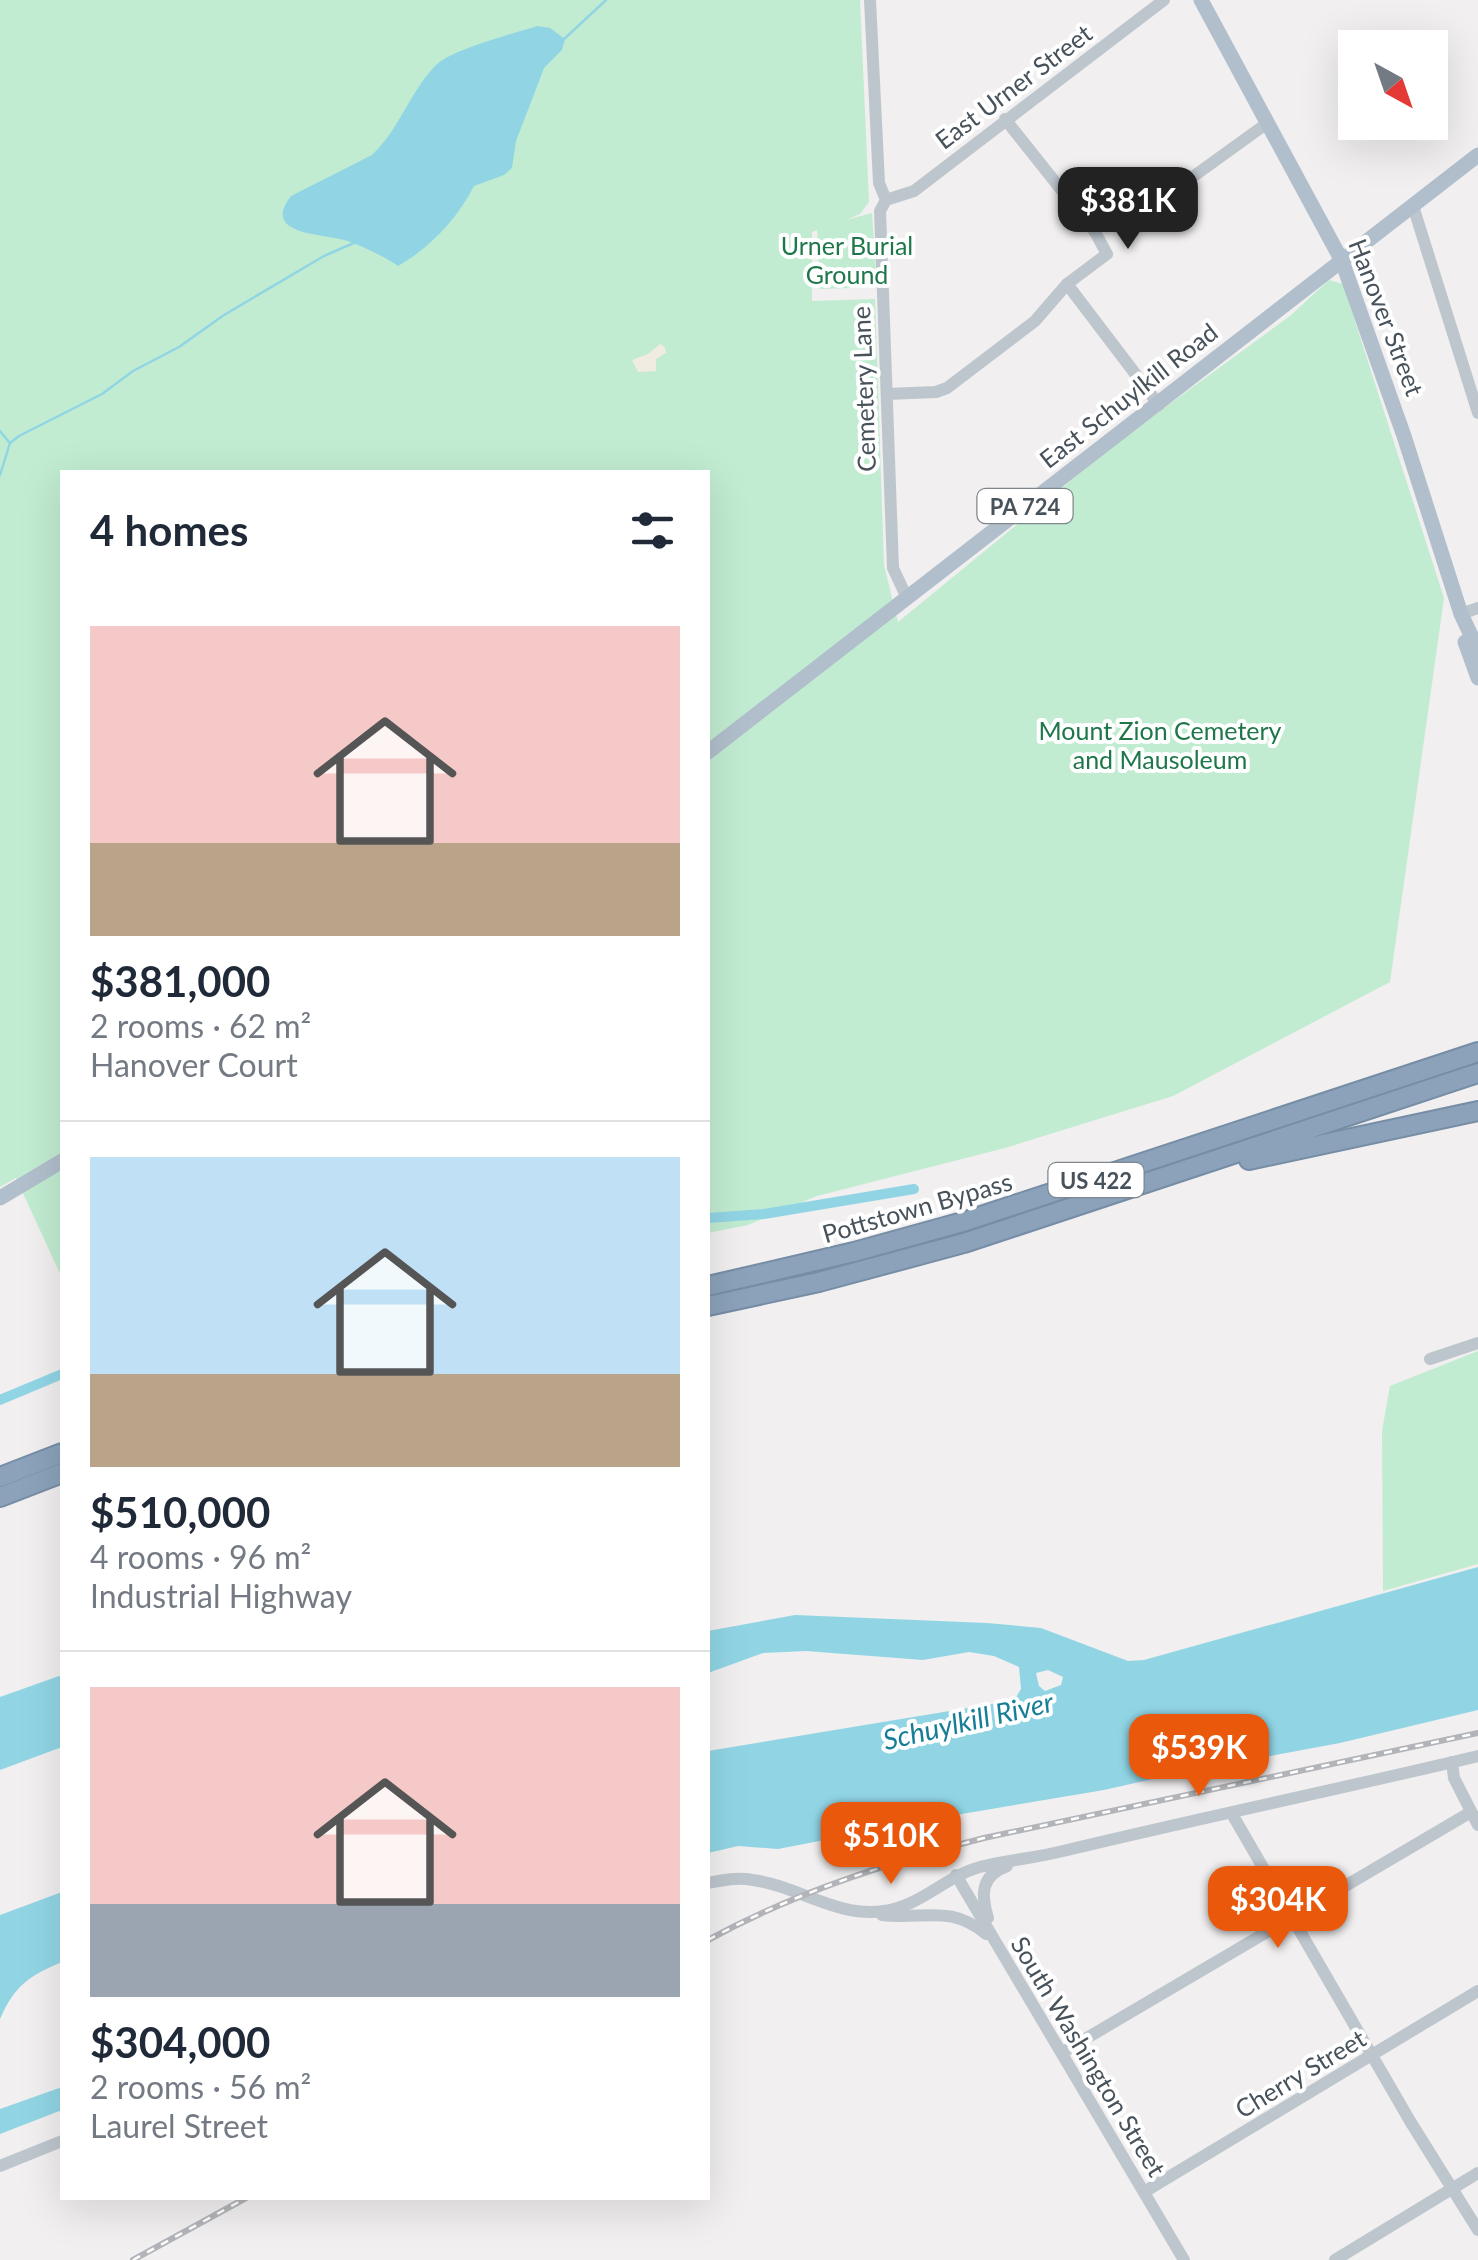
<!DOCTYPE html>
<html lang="en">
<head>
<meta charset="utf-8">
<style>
	body { margin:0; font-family:Lato,sans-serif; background:#f6f6f7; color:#1f2937; height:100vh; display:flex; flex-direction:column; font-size:38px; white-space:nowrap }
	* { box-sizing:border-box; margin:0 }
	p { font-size:32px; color:#747a83 }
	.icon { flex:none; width:55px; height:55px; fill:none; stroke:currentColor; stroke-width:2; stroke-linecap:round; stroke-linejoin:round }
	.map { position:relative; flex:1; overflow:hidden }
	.side { position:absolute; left:60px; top:470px; width:650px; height:1730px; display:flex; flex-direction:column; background:#fff; border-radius:0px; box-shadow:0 10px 40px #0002 }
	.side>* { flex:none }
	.needle { width:65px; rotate:140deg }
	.controls { position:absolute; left:1338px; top:30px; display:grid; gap:20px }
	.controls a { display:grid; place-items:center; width:110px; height:110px; border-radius:0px; background:#fff; box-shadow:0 10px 40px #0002; font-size:50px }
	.price { position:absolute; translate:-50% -85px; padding:0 22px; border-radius:20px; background:#ea580c; color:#fff; font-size:32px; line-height:65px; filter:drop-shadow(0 2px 5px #0008) }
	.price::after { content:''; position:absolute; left:50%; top:60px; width:30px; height:22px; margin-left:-15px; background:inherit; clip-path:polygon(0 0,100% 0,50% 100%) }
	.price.selected { background:#222; color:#fff }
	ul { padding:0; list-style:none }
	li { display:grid; align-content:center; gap:20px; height:530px; padding:0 30px }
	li+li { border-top:2px solid #e0e1e3 }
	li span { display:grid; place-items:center; height:310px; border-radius:0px; color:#555 }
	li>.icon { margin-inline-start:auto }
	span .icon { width:180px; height:180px; fill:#fffc; stroke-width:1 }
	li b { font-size:42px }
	h2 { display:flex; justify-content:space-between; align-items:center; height:120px; padding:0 30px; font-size:42px }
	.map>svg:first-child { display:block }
	.green { fill:#c1ecd1 }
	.sand { fill:#f1ece1 }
	.water { fill:#91d5e5; fill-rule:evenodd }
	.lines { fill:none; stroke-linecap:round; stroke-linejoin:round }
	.stream { stroke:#91d5e5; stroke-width:2.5 }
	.canal { stroke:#91d5e5; stroke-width:10 }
	.highway-casing { stroke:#768da6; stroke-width:22 }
	.minor { stroke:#bec6cd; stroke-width:12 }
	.major { stroke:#b1bfcc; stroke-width:15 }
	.highway { stroke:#8ba2ba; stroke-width:18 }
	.rail-casing { stroke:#b2b4b9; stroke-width:6 }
	.rail { stroke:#fff; stroke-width:2.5; stroke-dasharray:8; stroke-linecap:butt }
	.labels { text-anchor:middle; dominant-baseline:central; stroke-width:8; stroke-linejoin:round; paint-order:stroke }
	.shield { fill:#fff; stroke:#7f868c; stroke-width:2.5 }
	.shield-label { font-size:22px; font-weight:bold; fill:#48525b }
	.street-label { font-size:25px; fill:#48525b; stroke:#fff }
	.park-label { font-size:25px; fill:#1e7749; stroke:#fff }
	.water-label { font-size:28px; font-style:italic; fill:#177e98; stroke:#fff }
</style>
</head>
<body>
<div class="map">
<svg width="1478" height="2260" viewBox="0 0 1478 2260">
	<rect width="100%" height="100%" fill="#f1efef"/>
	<g class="green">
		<polygon points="0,0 860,0 869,202 860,214 846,220 872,213 877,287 820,289 817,230 812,232 812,301 875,299 884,565 898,622 1119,441 1290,316 1329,280 1343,284 1444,598 1390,982 1173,1096 1005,1148 817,1196 748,1225 708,1233 708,472 62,472 62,1278 16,1178 0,1187"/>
		<polygon points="1478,1351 1478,1564 1383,1591 1382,1431 1390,1386"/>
	</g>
	<polygon class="sand" points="660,344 665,347 666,353 656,359 656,371 638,372 632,360 648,354"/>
	<g class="water">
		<path d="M537,26L550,28L565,39L562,50L544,68L538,84L516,141L512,168L504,175L474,186C457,219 430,248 398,266C383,256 364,247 348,241C324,233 260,236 291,196L372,155C398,131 410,92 435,66C451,49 513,34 537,26Z"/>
		<path d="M1478,1567V1710L1340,1743L1188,1771L1104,1790L938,1818L778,1849L738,1846L708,1853V1751L998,1703L1015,1699L1021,1689L1019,1667L994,1656L969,1652L923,1660L806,1651L763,1653L708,1673V1631L795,1615L987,1623L1041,1628L1128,1661L1144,1660ZM1048,1670L1063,1677L1061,1685L1045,1691L1039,1686L1036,1673Z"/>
		<polygon points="62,1675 62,1747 0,1770 0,1697"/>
		<path d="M62,1892V1962C29,1976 15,1985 0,2019V1915Z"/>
		<polygon points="62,2087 62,2110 0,2134 0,2109"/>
	</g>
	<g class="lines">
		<g class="stream">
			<polyline points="563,40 606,0"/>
			<polyline points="0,431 9,442"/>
			<polyline points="0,475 10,443 19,436 102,394 133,371 179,347 224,315 324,256 356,242"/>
		</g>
		<g class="canal">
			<polyline points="708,1218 764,1214 914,1189"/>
			<polyline points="0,1400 62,1374"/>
		</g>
		<g class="highway-casing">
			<g id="highway">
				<polyline points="1249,1160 1478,1111"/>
				<polyline points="708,1286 854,1252 966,1221 1478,1052"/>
				<polyline points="708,1306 819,1282 964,1243 1478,1073"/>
				<polyline points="0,1477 62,1453"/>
				<polyline points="0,1497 62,1473"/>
			</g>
		</g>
		<g class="minor">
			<polyline points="870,0 879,183 886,200 880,211 893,568 907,598"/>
			<polyline points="1005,119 1095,232 1107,254 1067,284 1159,405"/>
			<polyline points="886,200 914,191 1164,0"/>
			<polyline points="1413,206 1478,413"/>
			<polyline points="1144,212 1266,124"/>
			<polyline points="887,394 936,392 947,388 1035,321 1067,284"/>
			<polyline points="1461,614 1478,608"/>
			<polyline points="1430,1359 1478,1343"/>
			<polyline points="1452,1762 1454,1778 1478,1825"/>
			<polyline points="1232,1814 1410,2121 1478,2230"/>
			<polyline points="956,1875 1184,2260"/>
			<path d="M708,1883C723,1880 737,1877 753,1880C798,1886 837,1918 884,1911C921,1906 946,1876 980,1867C1007,1860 1036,1858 1063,1851C1200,1818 1340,1789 1478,1756"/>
			<path d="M882,1915C924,1920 950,1904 986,1934"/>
			<path d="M988,1918C981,1895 980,1876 1007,1866"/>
			<polyline points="1063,2052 1471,1812"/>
			<polyline points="0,2166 62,2141"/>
			<polyline points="1144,2192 1478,1991"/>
			<polyline points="1335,2260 1478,2173"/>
		</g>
		<g class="major">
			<polyline points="1201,0 1342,261 1404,436 1461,614 1478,650"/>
			<polyline points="1465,642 1478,678"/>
			<polyline points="708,752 1478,155"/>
			<polyline points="0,1198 62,1161"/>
		</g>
		<use href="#highway" class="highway"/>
		<g class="rail-casing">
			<g id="rail">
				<path d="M708,1940C796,1892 887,1863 984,1838L1478,1733"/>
				<polyline points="133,2260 246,2198"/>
			</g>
		</g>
		<use href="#rail" class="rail"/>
	</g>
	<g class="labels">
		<g class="shield">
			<rect x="977.5" y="489" width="95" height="34" rx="8"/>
			<rect x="1048.5" y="1163" width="95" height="34" rx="8"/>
		</g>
		<g class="shield-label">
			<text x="1025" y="506">PA 724</text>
			<text x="1096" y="1180">US 422</text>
		</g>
		<g class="street-label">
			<text transform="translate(1013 86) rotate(-37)">East Urner Street</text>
			<text transform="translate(1387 317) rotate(69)">Hanover Street</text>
			<text transform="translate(863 389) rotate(-92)">Cemetery Lane</text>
			<text transform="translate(1128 395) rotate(-38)">East Schuylkill Road</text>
			<text transform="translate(917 1207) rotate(-16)">Pottstown Bypass</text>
			<text transform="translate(1089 2056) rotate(59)">South Washington Street</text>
			<text transform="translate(1300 2073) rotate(-31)">Cherry Street</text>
		</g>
		<g class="park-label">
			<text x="847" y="245">Urner Burial<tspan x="847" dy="29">Ground</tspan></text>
			<text x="1160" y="730">Mount Zion Cemetery<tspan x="1160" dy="29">and Mausoleum</tspan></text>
		</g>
		<g class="water-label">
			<text transform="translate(968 1720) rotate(-13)">Schuylkill River</text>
		</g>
	</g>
</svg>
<div class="controls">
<a><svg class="needle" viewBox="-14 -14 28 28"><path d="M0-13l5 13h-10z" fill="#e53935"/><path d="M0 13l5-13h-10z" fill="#747a83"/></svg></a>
</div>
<b class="price selected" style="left:1128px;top:252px">$381K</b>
<b class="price" style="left:1199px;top:1799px">$539K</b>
<b class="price" style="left:891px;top:1887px">$510K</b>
<b class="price" style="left:1278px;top:1951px">$304K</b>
<section class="side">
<h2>4 homes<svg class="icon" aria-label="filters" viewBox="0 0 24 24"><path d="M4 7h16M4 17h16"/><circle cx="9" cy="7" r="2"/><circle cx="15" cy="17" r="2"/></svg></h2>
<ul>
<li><span style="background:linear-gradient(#f6c9c9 70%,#b9a48a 0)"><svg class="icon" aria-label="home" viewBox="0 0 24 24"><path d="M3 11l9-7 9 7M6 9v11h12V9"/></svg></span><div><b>$381,000</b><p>2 rooms · 62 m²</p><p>Hanover Court</p></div></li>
<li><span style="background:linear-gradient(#bfe0f5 70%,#b9a48a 0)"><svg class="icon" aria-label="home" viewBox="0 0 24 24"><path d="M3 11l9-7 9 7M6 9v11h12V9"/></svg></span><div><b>$510,000</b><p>4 rooms · 96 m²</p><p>Industrial Highway</p></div></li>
<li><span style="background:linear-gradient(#f6c9c9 70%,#9aa5b1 0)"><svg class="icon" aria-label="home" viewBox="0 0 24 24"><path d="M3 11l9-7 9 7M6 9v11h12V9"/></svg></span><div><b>$304,000</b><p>2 rooms · 56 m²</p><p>Laurel Street</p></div></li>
</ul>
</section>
</div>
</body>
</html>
